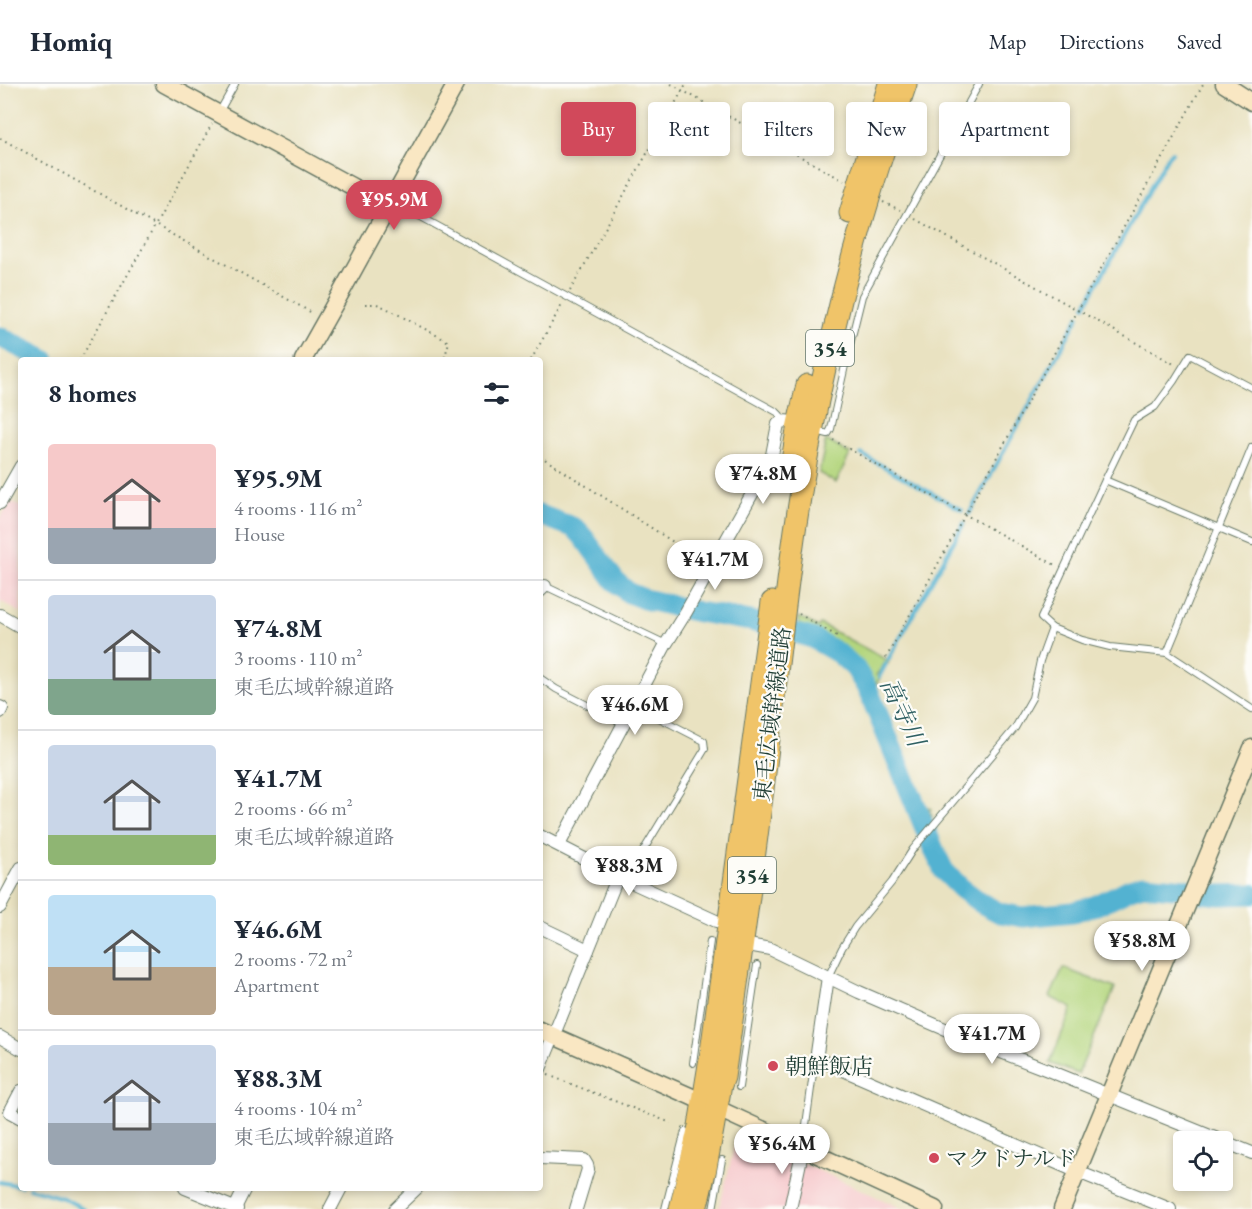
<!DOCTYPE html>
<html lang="en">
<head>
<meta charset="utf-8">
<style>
	body { margin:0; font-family:"EB Garamond","Noto Serif JP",serif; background:#f6f6f7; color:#1f2937; height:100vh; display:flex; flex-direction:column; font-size:22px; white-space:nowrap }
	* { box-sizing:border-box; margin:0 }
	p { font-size:20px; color:#747a83 }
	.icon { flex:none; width:33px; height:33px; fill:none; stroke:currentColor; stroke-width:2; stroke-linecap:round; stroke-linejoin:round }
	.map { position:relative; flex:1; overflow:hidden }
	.side { position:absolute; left:18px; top:273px; width:525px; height:834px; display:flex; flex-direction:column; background:#fff; border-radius:6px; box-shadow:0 3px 9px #0003 }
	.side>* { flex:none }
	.guide { position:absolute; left:561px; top:18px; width:570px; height:54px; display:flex; gap:12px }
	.buttons { position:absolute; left:1173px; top:1047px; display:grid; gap:12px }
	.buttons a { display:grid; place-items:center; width:60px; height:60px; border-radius:6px; background:#fff; box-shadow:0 3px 9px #0003; font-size:30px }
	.price { position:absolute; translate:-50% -51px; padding:0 14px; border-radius:21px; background:#fff; color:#222; font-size:20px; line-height:39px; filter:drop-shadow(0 2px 3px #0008) }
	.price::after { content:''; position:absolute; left:50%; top:36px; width:18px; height:14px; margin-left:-9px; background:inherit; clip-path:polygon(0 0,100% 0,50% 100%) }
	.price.current { background:#d1495b; color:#fff }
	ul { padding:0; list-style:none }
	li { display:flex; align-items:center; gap:18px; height:150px; padding:0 30px }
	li+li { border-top:2px solid #e0e1e3 }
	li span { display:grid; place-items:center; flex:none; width:168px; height:120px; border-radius:6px; color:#555 }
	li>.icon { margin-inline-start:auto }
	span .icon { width:72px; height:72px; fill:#fffc; stroke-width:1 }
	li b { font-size:26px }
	h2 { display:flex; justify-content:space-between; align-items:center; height:72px; padding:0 30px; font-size:26px }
	.pill { padding:0 21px; border-radius:6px; background:#fff; box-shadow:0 3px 9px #0003; font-size:21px; line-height:54px }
	.pill.current { background:#d1495b; color:#fff }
	header { display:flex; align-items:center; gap:36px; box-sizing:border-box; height:84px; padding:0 30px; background:#fff; border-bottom:2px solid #e0e1e3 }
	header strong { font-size:28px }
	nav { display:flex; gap:33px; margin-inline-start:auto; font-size:21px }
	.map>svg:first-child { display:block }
	.built { fill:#f7cfd1 }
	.green { fill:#b4d67e; stroke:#6a8a59; stroke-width:1.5 }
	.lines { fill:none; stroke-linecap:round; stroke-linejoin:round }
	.stream { stroke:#53b2d1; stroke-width:4 }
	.river { stroke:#53b2d1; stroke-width:21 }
	.lane-casing { stroke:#667765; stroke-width:8 }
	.street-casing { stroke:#667765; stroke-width:14 }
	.secondary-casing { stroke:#667765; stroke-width:19 }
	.highway-casing { stroke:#667765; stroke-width:23 }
	.path { stroke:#667765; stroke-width:2; stroke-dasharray:1.5 4.5; stroke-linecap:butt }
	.lane { stroke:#fff; stroke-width:6 }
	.street { stroke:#fff; stroke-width:12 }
	.secondary { stroke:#f9e7c3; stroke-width:16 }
	.highway { stroke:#f0c469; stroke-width:21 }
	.poi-dot { fill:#d1495b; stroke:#fdfcf7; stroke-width:2 }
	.labels { text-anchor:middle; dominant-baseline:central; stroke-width:4.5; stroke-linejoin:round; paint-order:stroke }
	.shield { fill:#fdfcf7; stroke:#62766e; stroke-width:1.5 }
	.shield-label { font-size:21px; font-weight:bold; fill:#1f3d34 }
	.street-label { font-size:22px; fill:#1f3d34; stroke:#fdfcf7 }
	.poi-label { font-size:22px; fill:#1f3d34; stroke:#fdfcf7; text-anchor:start }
	.water-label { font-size:24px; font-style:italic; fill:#2f6063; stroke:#fdfcf7 }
</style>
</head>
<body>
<header>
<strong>Homiq</strong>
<nav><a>Map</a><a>Directions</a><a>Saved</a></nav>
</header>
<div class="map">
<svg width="1252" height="1125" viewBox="0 0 1252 1125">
	<rect width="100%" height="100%" fill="#fdfcf7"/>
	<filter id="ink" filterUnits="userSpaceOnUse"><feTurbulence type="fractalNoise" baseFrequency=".0167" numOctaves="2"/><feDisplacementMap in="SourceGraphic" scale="12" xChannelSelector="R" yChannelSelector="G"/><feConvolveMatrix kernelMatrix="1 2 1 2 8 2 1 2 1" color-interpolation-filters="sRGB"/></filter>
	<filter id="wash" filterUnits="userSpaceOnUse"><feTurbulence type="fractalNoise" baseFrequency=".008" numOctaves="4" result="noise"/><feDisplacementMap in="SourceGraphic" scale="24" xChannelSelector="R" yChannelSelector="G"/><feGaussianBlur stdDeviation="1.35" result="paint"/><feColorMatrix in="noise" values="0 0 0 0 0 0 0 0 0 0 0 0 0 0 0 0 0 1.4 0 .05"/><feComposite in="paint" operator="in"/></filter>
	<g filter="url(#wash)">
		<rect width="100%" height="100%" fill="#e9e2c1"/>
		<g class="built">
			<polygon points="10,417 21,423 21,529 0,517 0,435"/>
			<polygon points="750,1055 903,1125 719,1125 734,1064"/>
		</g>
		<g class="green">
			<polygon points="826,356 850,370 836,399 819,389"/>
			<path d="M799,533L818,543L820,540L889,577L888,580L885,579L876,591L880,594L875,602L925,722L931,725L929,727L932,731L927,736L870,601C866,593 862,584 856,577C842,563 817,550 798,545Z"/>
			<polygon points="1063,884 1115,904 1078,990 1050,979 1072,924 1050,913"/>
		</g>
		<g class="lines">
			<g class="stream">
				<polyline points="1085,222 1168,72 1172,68"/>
				<polyline points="861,370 962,426"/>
				<polyline points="969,430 1079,232"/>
				<polyline points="888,576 964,439"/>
				<polyline points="879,593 886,580"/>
				<polyline points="0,1098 21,1102"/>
				<polyline points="29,1104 63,1114 84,1125"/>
			</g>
			<g class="river">
				<polyline points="0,253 45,276"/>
				<polyline points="540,431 575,444 584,454 615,497 629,509 644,515 698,528 751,537 812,554 838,569 855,584 868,606 934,766 944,787 961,804 981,819 1000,829 1023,833 1073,828 1097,821 1130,805 1143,801 1185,805"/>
				<polyline points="1201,809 1220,811 1252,810"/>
			</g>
		</g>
	</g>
	<g filter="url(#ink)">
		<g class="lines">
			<g class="lane-casing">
				<g id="lane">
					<polyline points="218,30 235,0"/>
					<polyline points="392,117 777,328 780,331 781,337"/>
					<polyline points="1252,304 1190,271 1174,297 1155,323 1134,336 1105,396 1041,534 1052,544 1082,556 1110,563 1167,569 1252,625"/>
					<polyline points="816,347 828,350 831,345 846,277 862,212 979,0"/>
					<polyline points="1105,396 1252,458"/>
					<polyline points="545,502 666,560"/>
					<polyline points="1167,569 1252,363"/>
					<polyline points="540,594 556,605 624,640"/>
					<polyline points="626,795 705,665 704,657 634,621"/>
					<polyline points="828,893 842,864 855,843 892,798 913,765 1015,644 1032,614 1040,577 1052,544"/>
					<polyline points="693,979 710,857"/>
					<polyline points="739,1003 757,881"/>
					<polyline points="803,1063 814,982 818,975"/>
					<polyline points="665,1125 685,1047"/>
					<polyline points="713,1125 722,1076"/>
				</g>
			</g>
			<g class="street-casing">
				<g id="street">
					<polyline points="0,419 21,382"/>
					<polyline points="540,507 545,502"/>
					<polyline points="0,531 21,543"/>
					<polyline points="0,623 2,624 0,628"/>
					<polyline points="540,752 618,792 716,837 729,840"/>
					<path d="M559,761L666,560L686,528L771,376L778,340C784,335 791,338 798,340"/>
					<polyline points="0,823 21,784"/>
					<polyline points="540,843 588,866"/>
					<polyline points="743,860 770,865 859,908 975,958 1045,985 1252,1069"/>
					<polyline points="828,893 817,969 818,975 1078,1088 1170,1125"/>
					<polyline points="0,953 21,965"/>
					<polyline points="540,985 618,792"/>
					<polyline points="21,1007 10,1028 21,1034"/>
					<polyline points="540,1074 584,1076 587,1081 588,1085 576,1125"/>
					<polyline points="185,1104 237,1125"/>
					<polyline points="235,1124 245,1104"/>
					<polyline points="330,1125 341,1104"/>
					<polyline points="395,1125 417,1104"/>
					<polyline points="790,1125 803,1064"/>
				</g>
			</g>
			<g class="secondary-casing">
				<g id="secondary">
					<polyline points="164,0 388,122"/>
					<polyline points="1224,0 1252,18"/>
					<polyline points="303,276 342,207 456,0"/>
					<polyline points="540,946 690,1012 935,1125"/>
					<polyline points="1062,1125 1252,664"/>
				</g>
			</g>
			<g class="highway-casing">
				<g id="highway">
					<polyline points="850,129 889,0"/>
					<polyline points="791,383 798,340 807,301"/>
					<polyline points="680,1125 699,1042 711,968 772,518"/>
					<path d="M696,1125L706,1084L721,1001L724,993C740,880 756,768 769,655C781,560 790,463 808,368C831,243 864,120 906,0"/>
				</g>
			</g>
			<g class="path">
				<polyline points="671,0 844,97"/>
				<polyline points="0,54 314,230"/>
				<polyline points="883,118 900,126"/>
				<polyline points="915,135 1174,280"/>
				<polyline points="570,207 686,0"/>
				<polyline points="365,220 377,220 386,224 449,258 444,276"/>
				<polyline points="80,276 212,40"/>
				<polyline points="531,276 563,219"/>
				<polyline points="833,356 1055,481"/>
				<polyline points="540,372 701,476"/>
				<polyline points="799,530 837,552"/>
				<polyline points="886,574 1203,0"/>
				<polyline points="548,991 671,1039"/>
			</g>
			<use href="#lane" class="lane"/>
			<use href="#street" class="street"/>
			<use href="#secondary" class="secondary"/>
			<use href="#highway" class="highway"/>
		</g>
	</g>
	<g class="poi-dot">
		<circle cx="773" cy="982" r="6"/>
		<circle cx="934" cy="1074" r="6"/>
	</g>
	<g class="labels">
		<g class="shield">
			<rect x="806" y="246" width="48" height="36" rx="4.5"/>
			<rect x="728" y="773" width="48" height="36" rx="4.5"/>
		</g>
		<g class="shield-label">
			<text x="830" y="264">354</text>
			<text x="752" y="791">354</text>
		</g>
		<g class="street-label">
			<text transform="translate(772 630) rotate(-83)">東毛広域幹線道路</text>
		</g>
		<g class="poi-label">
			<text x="785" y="982">朝鮮飯店</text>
			<text x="946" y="1074">マクドナルド</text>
		</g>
		<g class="water-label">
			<text transform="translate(903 628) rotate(65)">高寺川</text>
		</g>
	</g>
</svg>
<div class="buttons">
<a><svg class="icon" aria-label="locate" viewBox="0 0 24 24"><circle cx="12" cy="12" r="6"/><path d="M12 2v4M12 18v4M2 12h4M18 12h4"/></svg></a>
</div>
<b class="price current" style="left:394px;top:147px">¥95.9M</b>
<b class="price" style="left:763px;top:421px">¥74.8M</b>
<b class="price" style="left:715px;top:507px">¥41.7M</b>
<b class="price" style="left:635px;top:652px">¥46.6M</b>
<b class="price" style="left:629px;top:813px">¥88.3M</b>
<b class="price" style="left:1142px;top:888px">¥58.8M</b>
<b class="price" style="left:992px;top:981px">¥41.7M</b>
<b class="price" style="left:782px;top:1091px">¥56.4M</b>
<div class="guide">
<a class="pill current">Buy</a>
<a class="pill">Rent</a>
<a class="pill">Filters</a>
<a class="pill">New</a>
<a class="pill">Apartment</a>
</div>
<section class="side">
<h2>8 homes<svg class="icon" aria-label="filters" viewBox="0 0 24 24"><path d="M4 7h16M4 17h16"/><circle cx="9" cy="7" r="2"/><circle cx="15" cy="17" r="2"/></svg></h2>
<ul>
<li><span style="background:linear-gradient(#f6c9c9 70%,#9aa5b1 0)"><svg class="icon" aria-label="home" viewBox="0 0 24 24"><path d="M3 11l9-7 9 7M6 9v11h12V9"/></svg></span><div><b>¥95.9M</b><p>4 rooms · 116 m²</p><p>House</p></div></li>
<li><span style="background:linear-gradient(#c9d6e8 70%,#7fa58c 0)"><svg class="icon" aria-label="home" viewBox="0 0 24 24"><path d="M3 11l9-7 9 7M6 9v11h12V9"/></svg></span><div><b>¥74.8M</b><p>3 rooms · 110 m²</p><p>東毛広域幹線道路</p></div></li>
<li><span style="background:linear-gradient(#c9d6e8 75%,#8fb573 0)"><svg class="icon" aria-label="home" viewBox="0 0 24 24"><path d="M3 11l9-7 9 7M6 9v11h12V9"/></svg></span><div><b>¥41.7M</b><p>2 rooms · 66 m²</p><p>東毛広域幹線道路</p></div></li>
<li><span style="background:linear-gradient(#bfe0f5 60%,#b9a48a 0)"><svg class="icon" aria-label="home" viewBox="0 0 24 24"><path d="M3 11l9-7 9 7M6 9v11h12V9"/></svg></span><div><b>¥46.6M</b><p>2 rooms · 72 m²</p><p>Apartment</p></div></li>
<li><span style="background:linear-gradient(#c9d6e8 65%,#9aa5b1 0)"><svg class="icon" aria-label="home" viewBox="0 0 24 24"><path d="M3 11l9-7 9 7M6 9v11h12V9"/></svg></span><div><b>¥88.3M</b><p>4 rooms · 104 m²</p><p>東毛広域幹線道路</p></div></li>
</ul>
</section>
</div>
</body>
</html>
